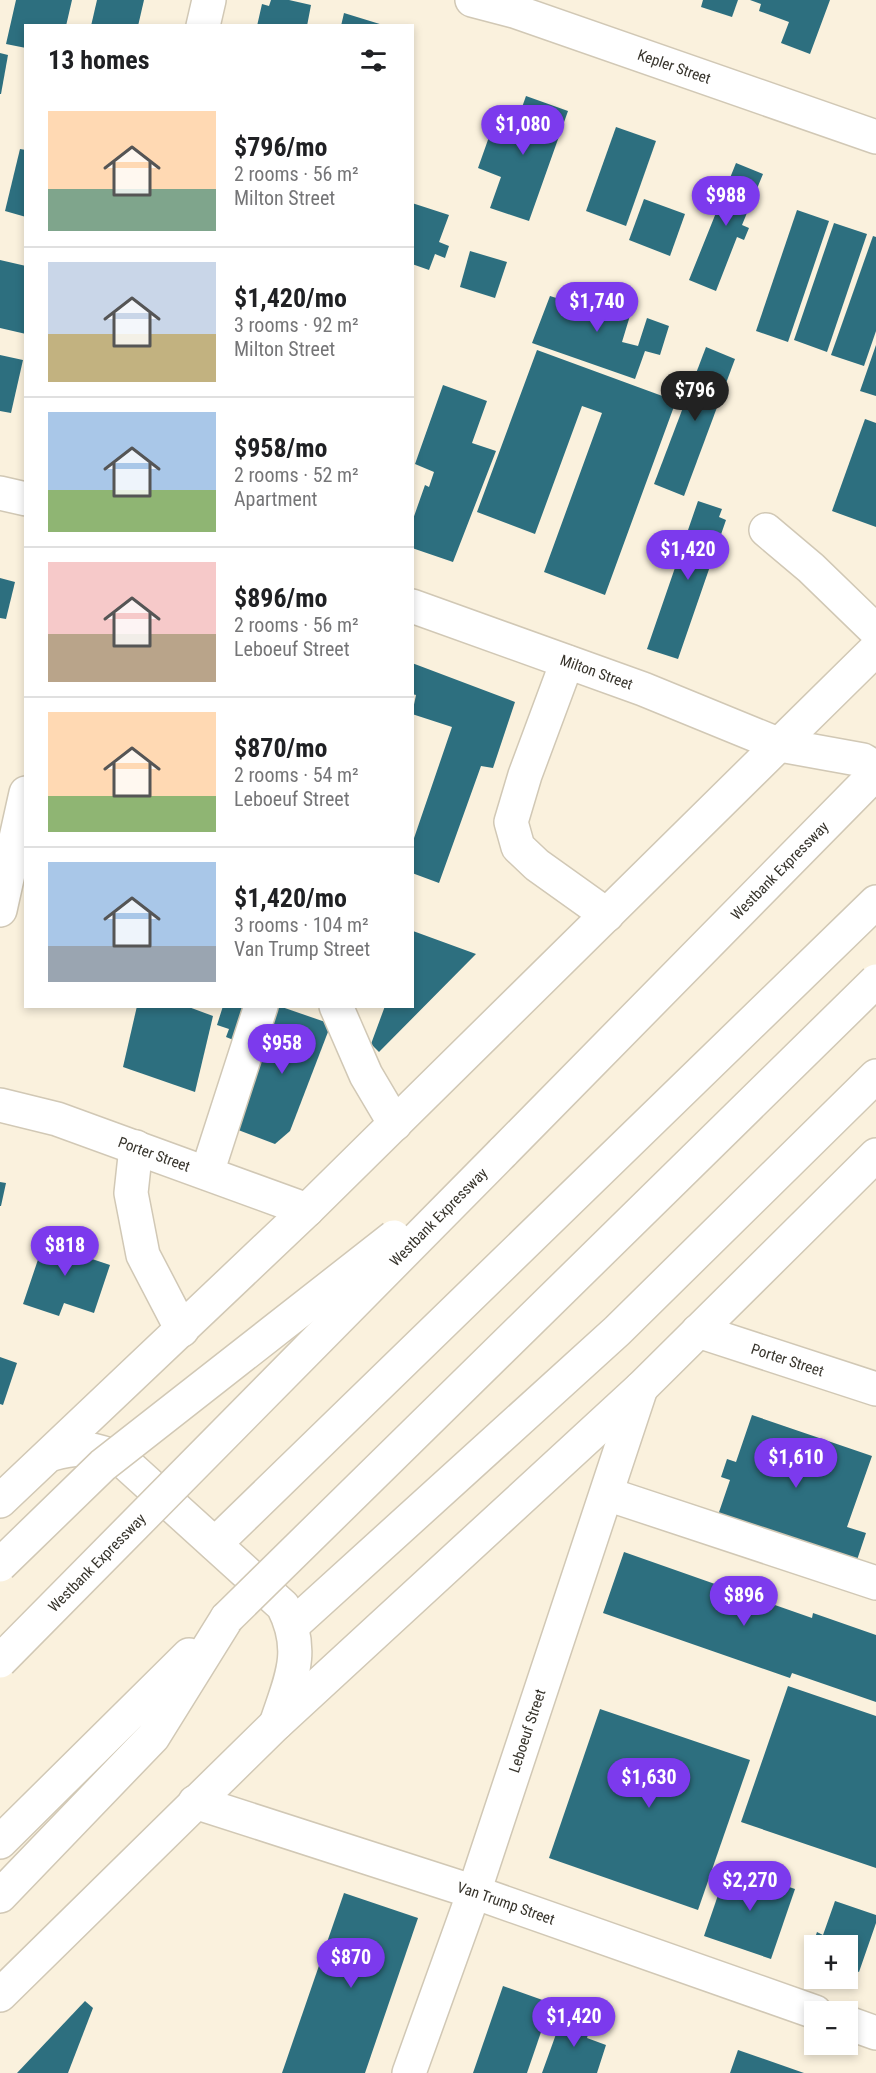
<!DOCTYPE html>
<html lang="en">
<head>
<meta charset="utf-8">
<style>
	body { margin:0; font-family:"Roboto Condensed",sans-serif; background:#f6f6f6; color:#202124; height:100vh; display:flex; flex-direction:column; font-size:22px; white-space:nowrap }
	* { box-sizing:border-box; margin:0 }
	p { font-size:20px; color:#757577 }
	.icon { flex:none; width:33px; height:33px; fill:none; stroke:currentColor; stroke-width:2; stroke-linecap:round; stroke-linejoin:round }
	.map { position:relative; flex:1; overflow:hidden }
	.drawer { position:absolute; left:24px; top:24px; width:390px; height:984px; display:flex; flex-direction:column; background:#fff; border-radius:0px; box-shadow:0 3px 9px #0003 }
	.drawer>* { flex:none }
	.controls { position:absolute; left:804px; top:1935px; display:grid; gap:12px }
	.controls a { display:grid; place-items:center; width:54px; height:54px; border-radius:0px; background:#fff; box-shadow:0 3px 9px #0003; font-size:30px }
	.price { position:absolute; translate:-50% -51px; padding:0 14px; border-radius:21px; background:#7c3aed; color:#fff; font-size:20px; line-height:39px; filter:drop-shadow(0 2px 3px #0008) }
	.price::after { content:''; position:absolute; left:50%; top:36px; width:18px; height:14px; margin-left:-9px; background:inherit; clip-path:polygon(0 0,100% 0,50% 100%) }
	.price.current { background:#222; color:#fff }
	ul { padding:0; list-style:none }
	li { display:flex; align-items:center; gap:18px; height:150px; padding:0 24px }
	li+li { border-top:2px solid #e0e0e0 }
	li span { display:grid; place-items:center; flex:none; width:168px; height:120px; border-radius:0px; color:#555 }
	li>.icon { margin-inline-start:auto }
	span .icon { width:72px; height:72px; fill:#fffc; stroke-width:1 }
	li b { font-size:26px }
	h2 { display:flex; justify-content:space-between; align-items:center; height:72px; padding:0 24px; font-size:26px }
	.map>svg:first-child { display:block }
	.building { fill:#2d6f7f }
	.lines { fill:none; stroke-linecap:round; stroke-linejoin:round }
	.minor-casing { stroke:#d1c8b5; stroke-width:36 }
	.major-casing { stroke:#d1c8b5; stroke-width:36 }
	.highway-casing { stroke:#d1c8b5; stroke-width:36 }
	.minor { stroke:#fff; stroke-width:33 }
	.major { stroke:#fff; stroke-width:33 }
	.highway { stroke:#fff; stroke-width:33 }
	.highway-bridge-casing { stroke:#d1c8b5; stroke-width:36; stroke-linecap:butt }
	.highway-bridge { stroke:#fff; stroke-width:33 }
	.labels { text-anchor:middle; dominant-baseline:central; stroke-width:6; stroke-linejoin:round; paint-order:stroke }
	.street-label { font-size:15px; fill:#36332b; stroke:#faf1dd }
</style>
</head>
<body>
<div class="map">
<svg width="876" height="2073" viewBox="0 0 876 2073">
	<rect width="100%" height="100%" fill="#faf1dd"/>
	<g class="building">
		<polygon points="16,0 72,0 66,26 26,26 26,48 6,44"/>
		<polygon points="97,0 144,0 138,26 91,26"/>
		<polygon points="271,0 289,0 311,5 307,26 257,26 262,4 269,6"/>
		<polygon points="703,0 738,0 732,17 701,7"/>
		<polygon points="750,0 830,0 810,54 781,43 789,22 759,11 761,4"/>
		<polygon points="344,13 383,25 383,26 341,26"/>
		<polygon points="0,53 8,55 1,94 0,94"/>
		<polygon points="526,96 568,111 529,221 490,208 501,177 478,168 495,120 515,127"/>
		<polygon points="616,127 656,141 626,226 586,211"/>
		<polygon points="20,149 26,150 26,217 5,211"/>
		<polygon points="736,163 763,174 742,225 749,228 744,240 737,237 716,291 689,280"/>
		<polygon points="644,199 685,214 670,256 629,240"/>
		<polygon points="412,203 449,215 439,242 449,246 445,258 435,254 429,270 412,264"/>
		<polygon points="797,210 829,221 788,342 756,331"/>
		<polygon points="834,223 867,234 827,352 794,340"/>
		<polygon points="873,236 876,237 876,331 864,366 831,355"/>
		<polygon points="470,251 507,262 495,298 460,287"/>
		<polygon points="0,260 26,266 26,334 0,328"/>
		<polygon points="577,290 632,309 622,342 638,346 647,318 669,326 660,355 645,351 635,379 532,343 550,296 572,303"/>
		<polygon points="876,345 876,396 860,391"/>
		<polygon points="706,347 735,359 684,496 654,484"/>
		<polygon points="537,350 676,401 605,595 544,572 602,413 582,406 535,534 477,512"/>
		<polygon points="0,355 23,360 11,413 0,411"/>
		<polygon points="443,385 487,401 472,443 496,451 453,562 412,548 412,522 425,485 429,487 434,472 415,464"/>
		<polygon points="865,419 876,423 876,527 832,511"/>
		<polygon points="698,501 722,509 719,517 726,520 678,659 647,649"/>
		<polygon points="0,578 15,582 6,619 0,618"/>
		<polygon points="412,663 515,702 493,768 481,766 439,883 412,873 412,844 452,727 412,714 416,695 412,694"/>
		<polygon points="413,931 476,954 379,1052 371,1044 385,1006 412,1006"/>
		<polygon points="137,1006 186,1006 213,1016 195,1092 123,1067"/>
		<polygon points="223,1006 252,1006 236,1041 226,1037 229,1029 217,1025"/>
		<polygon points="279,1006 331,1024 290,1131 275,1144 233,1128"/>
		<polygon points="0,1182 6,1183 1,1206 0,1206"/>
		<polygon points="48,1230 84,1242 80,1255 110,1265 94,1313 64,1303 59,1316 23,1304"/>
		<polygon points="0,1357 17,1363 3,1405 0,1404"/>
		<polygon points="752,1415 872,1456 847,1527 866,1533 856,1563 717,1518 730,1480 721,1477 727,1459 736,1462"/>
		<polygon points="624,1552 812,1618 813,1613 876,1635 876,1702 792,1673 790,1678 603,1613"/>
		<polygon points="788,1686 876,1716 876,1868 741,1822"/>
		<polygon points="600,1709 750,1760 698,1910 549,1858"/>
		<polygon points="728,1866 795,1889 771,1959 704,1936"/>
		<polygon points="344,1893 418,1918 365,2073 282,2073"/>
		<polygon points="835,1901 876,1915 876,1923 859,1972 848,1968 848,1946 814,1946 814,1957 809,1955 817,1932 823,1935"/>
		<polygon points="503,1986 551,2003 527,2073 473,2073"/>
		<polygon points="85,2001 93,2008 68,2073 17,2073"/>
		<polygon points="564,2012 592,2022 587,2038 606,2045 597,2073 542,2073"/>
		<polygon points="738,2050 804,2073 730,2073"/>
	</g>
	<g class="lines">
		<g class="minor-casing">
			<g id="minor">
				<path id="s1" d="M472,0L514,11L876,137"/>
				<polyline points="203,26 209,0"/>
				<polyline points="0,493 26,499"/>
				<polyline points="766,530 811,568 876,631"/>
				<path id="s2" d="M412,606L643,689L780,745L863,760L876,768"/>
				<polyline points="567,662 525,775 511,822 518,847 537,865 607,915"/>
				<polyline points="0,910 26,793"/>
				<polyline points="336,1006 366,1075 395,1124"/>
				<path id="s3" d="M0,1105L57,1119L307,1210"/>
				<polyline points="136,1147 131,1193 143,1255 182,1330"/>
				<polyline points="207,1173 261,1006"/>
				<path id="s4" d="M698,1331L876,1389"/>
				<path d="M52,1454C81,1446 94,1448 122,1460L283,1606C306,1651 291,1679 276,1724"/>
				<polyline points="607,1494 876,1583"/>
				<polyline points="215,1544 876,902"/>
				<polyline points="293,1625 617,1331 876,1076"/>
				<path id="s5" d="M195,1802L474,1892L815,2012"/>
				<polyline points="848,2023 876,2033"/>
				<path id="s6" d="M409,2073L474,1892L641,1388"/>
			</g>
		</g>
		<g class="major-casing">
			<g id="major">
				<polyline points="0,1501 307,1210 876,649"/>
				<polyline points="0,1995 276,1724 641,1388 876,1155"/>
			</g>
		</g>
		<g class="highway-casing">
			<g id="highway">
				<path id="s7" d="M502,1153L876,773"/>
				<polyline points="0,1842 189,1655"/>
				<polyline points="0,1896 153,1737 227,1618"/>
			</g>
		</g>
		<use href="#minor" class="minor"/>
		<use href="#major" class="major"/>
		<use href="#highway" class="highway"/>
		<g class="highway-bridge-casing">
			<g id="highway-bridge">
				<polyline points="0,1565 103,1465 394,1237"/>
				<polyline points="227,1618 876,981"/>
				<path id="s8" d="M0,1661L502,1153"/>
			</g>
		</g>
		<use href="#highway-bridge" class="highway-bridge"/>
	</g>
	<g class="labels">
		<g class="street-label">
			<text stroke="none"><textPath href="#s1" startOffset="213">Kepler Street</textPath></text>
			<text stroke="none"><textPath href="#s2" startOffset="196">Milton Street</textPath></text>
			<text stroke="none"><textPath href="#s7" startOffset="396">Westbank Expressway</textPath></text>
			<text stroke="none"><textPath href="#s3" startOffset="162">Porter Street</textPath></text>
			<text stroke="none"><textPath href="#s8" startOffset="624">Westbank Expressway</textPath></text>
			<text stroke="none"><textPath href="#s4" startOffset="94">Porter Street</textPath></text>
			<text stroke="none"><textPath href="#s8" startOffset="138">Westbank Expressway</textPath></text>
			<text stroke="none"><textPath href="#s6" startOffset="362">Leboeuf Street</textPath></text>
			<text stroke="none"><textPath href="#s5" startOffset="327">Van Trump Street</textPath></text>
		</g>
	</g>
</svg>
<div class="controls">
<a>+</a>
<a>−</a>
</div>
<b class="price" style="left:523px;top:156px">$1,080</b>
<b class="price" style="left:726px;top:227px">$988</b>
<b class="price" style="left:597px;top:333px">$1,740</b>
<b class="price current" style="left:695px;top:422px">$796</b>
<b class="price" style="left:688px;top:581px">$1,420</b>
<b class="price" style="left:282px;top:1075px">$958</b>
<b class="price" style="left:65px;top:1277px">$818</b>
<b class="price" style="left:796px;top:1489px">$1,610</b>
<b class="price" style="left:744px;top:1627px">$896</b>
<b class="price" style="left:649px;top:1809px">$1,630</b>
<b class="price" style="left:750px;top:1912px">$2,270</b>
<b class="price" style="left:351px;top:1989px">$870</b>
<b class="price" style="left:574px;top:2048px">$1,420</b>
<section class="drawer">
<h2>13 homes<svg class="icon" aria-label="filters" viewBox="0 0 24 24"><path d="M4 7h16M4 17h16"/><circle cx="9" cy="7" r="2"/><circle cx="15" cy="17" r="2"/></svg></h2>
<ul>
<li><span style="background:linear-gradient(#ffd9b3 65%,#7fa58c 0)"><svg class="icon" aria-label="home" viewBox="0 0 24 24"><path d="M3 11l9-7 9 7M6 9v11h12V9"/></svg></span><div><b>$796/mo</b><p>2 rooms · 56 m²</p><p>Milton Street</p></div></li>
<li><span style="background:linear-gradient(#c9d6e8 60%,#c2b280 0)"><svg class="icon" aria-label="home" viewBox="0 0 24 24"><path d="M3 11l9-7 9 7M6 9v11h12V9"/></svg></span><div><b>$1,420/mo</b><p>3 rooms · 92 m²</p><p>Milton Street</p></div></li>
<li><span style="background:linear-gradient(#a9c7e8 65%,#8fb573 0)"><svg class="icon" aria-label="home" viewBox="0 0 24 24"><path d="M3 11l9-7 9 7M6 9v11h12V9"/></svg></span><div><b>$958/mo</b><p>2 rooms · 52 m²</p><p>Apartment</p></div></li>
<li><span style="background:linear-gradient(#f6c9c9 60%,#b9a48a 0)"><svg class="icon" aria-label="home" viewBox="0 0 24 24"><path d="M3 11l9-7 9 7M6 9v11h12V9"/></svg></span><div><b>$896/mo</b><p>2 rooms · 56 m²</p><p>Leboeuf Street</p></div></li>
<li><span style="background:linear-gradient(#ffd9b3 70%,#8fb573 0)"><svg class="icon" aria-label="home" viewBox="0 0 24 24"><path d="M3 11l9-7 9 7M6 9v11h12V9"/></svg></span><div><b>$870/mo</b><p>2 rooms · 54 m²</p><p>Leboeuf Street</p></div></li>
<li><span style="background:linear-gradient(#a9c7e8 70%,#9aa5b1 0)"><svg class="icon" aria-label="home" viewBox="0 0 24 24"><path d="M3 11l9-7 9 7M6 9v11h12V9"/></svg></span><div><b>$1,420/mo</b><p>3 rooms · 104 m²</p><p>Van Trump Street</p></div></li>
</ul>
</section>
</div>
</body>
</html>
